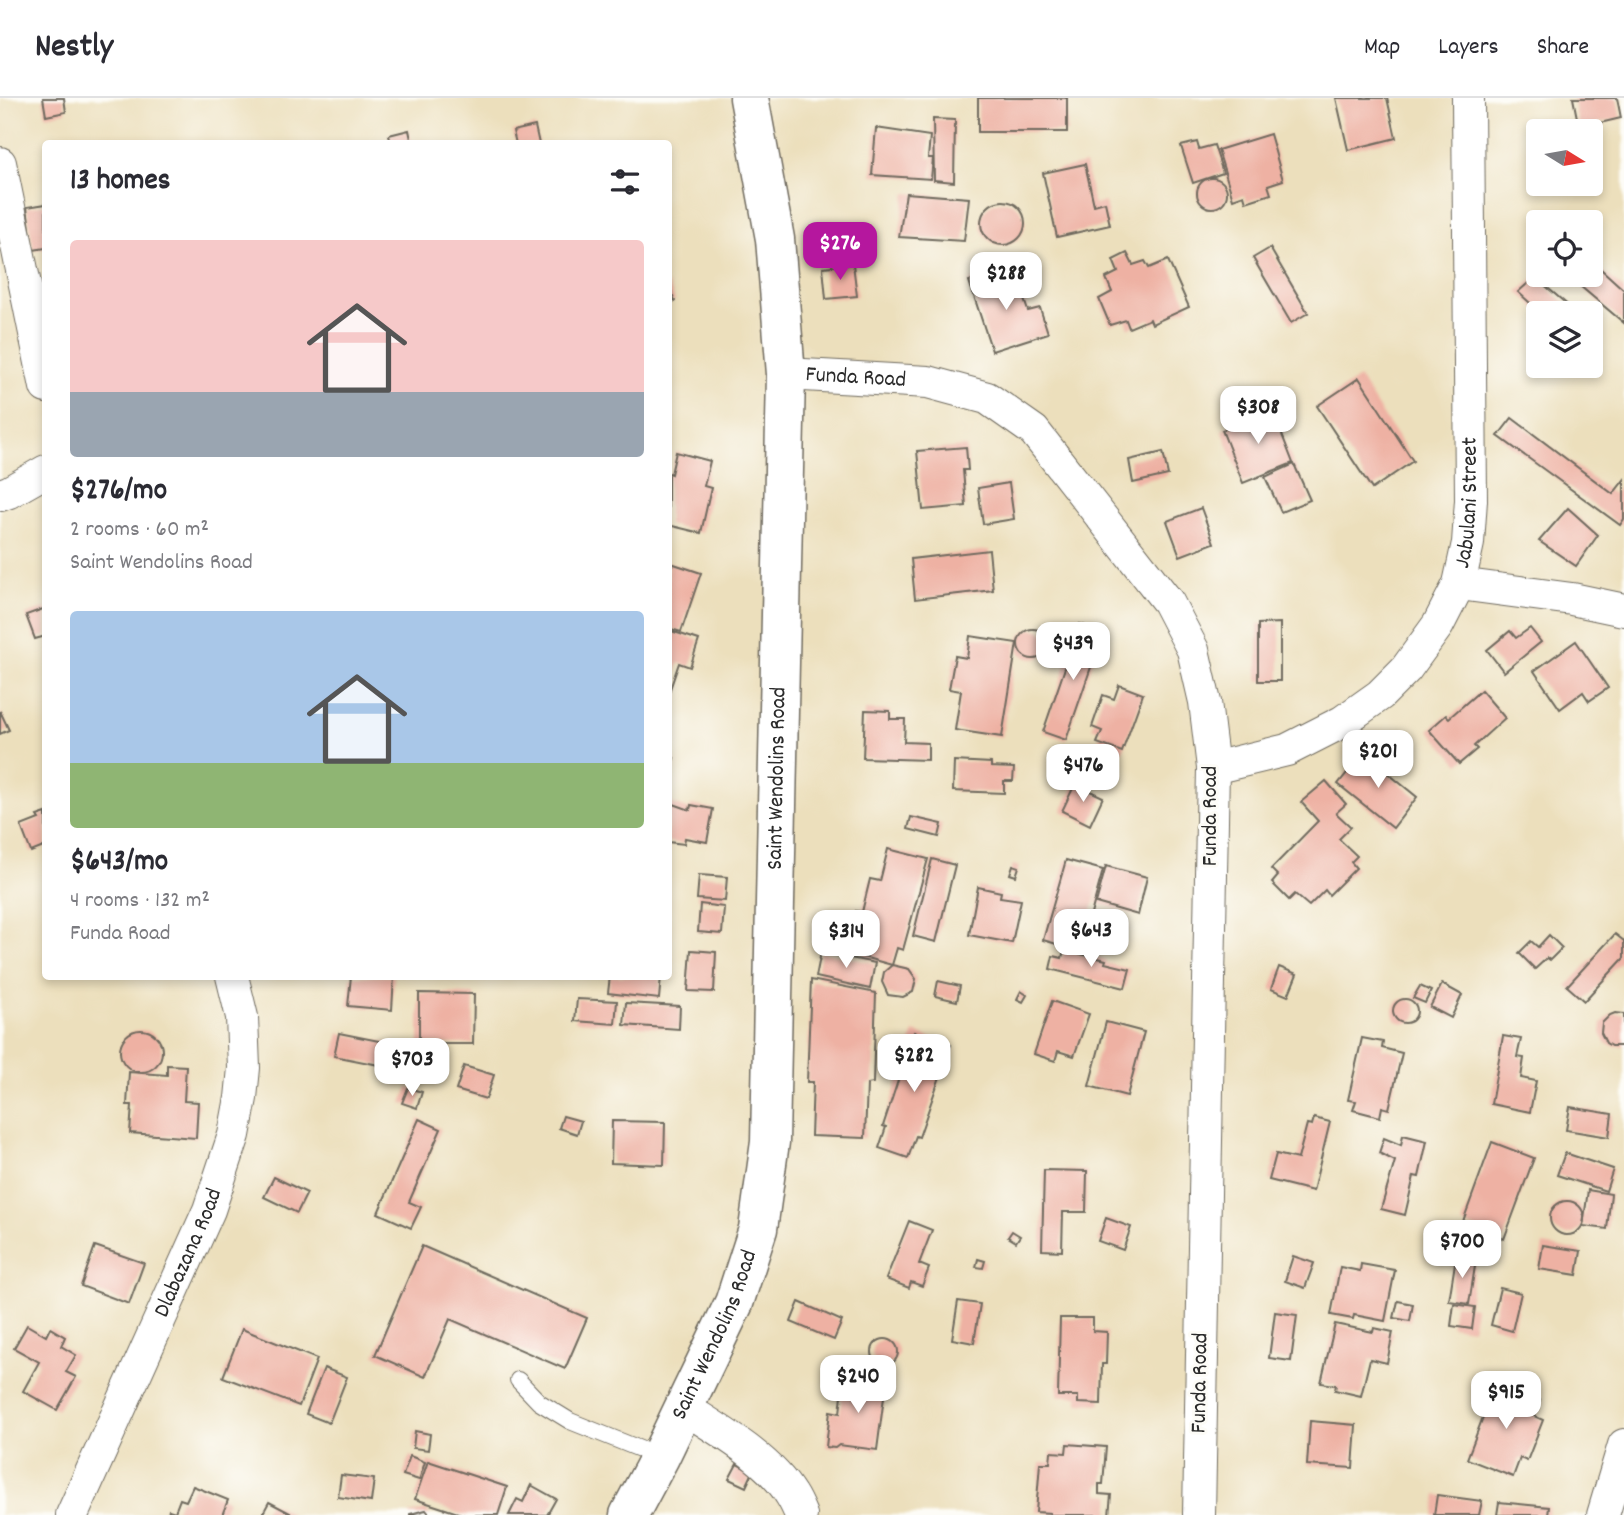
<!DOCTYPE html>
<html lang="en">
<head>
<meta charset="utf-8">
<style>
	body { margin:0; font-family:Dekko,sans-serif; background:#f2f2f3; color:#2b2b33; height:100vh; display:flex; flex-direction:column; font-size:26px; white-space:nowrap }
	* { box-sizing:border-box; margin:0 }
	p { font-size:23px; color:#7c7c81 }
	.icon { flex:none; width:38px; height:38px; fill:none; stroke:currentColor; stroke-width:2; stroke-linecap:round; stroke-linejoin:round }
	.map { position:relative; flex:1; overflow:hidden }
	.sheet { position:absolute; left:42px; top:42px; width:630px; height:840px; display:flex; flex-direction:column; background:#fff; border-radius:7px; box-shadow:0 4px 10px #0003 }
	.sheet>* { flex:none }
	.needle { width:46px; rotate:101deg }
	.fabs { position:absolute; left:1526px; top:21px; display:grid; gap:14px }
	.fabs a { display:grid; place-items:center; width:77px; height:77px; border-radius:7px; background:#fff; box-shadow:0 4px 10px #0003; font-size:35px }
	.price { position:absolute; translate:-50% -60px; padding:0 16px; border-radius:14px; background:#fff; color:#222; font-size:23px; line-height:46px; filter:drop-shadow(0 2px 4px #0008) }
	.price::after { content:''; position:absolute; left:50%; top:42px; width:21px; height:16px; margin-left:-10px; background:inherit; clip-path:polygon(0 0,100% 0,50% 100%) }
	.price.on { background:#b5179e; color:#fff }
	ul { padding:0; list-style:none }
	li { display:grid; align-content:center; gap:14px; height:371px; padding:0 28px }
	li span { display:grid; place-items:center; height:217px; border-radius:7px; color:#555 }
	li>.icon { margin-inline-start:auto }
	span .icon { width:126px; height:126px; fill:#fffc; stroke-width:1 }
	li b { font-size:30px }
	h2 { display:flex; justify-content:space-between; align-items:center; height:84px; padding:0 28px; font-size:30px }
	header { display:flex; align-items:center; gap:42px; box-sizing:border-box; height:98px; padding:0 35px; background:#fff; border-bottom:2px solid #e1e1e2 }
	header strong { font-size:33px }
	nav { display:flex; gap:38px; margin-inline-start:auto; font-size:24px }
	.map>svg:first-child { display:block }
	.building { fill:#eeb1a3 }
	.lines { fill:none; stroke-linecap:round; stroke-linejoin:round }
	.service-casing { stroke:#6f6a5e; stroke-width:18 }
	.minor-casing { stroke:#6f6a5e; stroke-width:34 }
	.tertiary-casing { stroke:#6f6a5e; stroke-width:41 }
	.service { stroke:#fff; stroke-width:16 }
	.minor { stroke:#fff; stroke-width:32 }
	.tertiary { stroke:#fff; stroke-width:38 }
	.labels { text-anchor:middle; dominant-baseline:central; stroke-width:6; stroke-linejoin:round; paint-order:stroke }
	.street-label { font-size:23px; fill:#2b2b2b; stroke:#fdfcf7 }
</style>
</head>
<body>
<header>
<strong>Nestly</strong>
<nav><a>Map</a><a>Layers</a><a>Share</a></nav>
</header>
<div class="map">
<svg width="1624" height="1417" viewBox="0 0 1624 1417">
	<rect width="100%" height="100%" fill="#fdfcf7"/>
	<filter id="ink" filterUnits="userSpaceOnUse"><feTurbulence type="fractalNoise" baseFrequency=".0143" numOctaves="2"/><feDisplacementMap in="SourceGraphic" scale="14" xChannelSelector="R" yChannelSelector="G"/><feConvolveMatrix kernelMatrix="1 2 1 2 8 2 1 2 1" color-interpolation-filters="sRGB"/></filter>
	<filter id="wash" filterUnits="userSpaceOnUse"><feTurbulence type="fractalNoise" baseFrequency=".00686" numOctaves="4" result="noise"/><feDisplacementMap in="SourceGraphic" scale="28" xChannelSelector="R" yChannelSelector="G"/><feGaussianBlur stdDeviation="1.57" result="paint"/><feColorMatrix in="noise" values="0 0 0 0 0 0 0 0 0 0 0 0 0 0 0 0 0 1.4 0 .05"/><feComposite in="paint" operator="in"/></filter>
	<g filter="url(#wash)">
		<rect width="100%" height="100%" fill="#ecdfbc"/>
		<g id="blocks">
			<g class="building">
				<polygon points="43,0 64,0 66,14 46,18"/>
				<rect x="978" y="0" width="89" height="34"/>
				<polygon points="1336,0 1387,0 1396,40 1348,52"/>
				<polygon points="1573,0 1617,0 1621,20 1579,30"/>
				<polygon points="933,21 955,22 954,84 934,82"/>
				<polygon points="535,28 539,46 516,46 513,33"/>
				<polygon points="876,30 930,38 928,60 933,60 931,81 872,77"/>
				<polygon points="409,32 412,46 391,46 389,37"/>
				<polygon points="1270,36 1283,82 1268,87 1271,96 1246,104 1244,97 1233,101 1218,52"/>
				<polygon points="1197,44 1199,51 1214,47 1223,75 1193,85 1181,48"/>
				<polygon points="1085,66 1094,107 1105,104 1110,127 1057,139 1043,75"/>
				<circle cx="1212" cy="95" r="15"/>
				<polygon points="906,95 969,100 964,143 899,139"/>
				<circle cx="1003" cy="125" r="22"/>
				<polygon points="46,106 46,150 33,152 27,109"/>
				<polygon points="1270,150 1308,215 1291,225 1253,160"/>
				<polygon points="1127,155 1133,167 1145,163 1149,170 1168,162 1189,209 1152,226 1150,221 1129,230 1126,222 1110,227 1099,201 1112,194 1106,180 1118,174 1113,162"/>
				<polygon points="1591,162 1624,192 1624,225 1567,177 1591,177"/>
				<polygon points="853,166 857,198 826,201 823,169"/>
				<polygon points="991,175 994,182 1015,175 1028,213 1040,210 1048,235 992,253 969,183"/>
				<polygon points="1535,179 1577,215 1541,215 1518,194"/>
				<polygon points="668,185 675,203 668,205"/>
				<polygon points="1591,222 1598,228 1591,237"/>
				<polygon points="1359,280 1413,363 1372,391 1317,308"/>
				<polygon points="1272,311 1293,365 1243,385 1222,332"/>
				<polygon points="1512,320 1613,396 1624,382 1624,421 1620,427 1498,338"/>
				<polygon points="966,349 968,372 963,372 966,408 923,412 917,353"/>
				<polygon points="676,354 710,363 704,388 711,390 701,435 668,427 668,377 669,375 671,376"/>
				<polygon points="1163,354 1168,377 1133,385 1129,362"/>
				<polygon points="1294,366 1310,402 1281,414 1265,379"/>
				<polygon points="1009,385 1014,421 983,426 978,390"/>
				<polygon points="1201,410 1214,445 1180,458 1167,423"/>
				<polygon points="1568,410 1598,437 1576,468 1539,443"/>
				<polygon points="989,452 993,492 915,501 911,461"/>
				<polygon points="668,464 701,475 681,534 668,530"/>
				<polygon points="46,510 46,538 35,541 26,517"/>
				<polygon points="1280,525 1280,583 1258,583 1258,526"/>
				<polygon points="1080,526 1103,534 1066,642 1043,634"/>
				<polygon points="1530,530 1541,544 1504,574 1487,552 1510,533 1516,540"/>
				<circle cx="1033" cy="546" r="15"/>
				<polygon points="668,532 699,542 690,569 679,565 669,594"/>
				<polygon points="970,538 1017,545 1002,639 955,632 961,593 949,591 955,558 967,560"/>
				<polygon points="1576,543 1608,590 1589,603 1583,594 1560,611 1534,573"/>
				<polygon points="1119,587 1143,596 1122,654 1097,645 1102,633 1092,629 1103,597 1114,601"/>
				<polygon points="1481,592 1505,620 1474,648 1477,651 1459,666 1429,632 1446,617 1449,620"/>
				<polygon points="865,612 890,613 890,621 905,621 904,644 928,645 928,662 863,660"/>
				<polygon points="0,613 9,632 0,636"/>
				<polygon points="1363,655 1417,699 1393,730 1338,686"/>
				<polygon points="668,658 674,660 669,676 668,676"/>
				<polygon points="954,663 991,665 991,669 1014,670 1013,683 1004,683 1004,695 953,693"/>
				<polygon points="1326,683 1346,706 1336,715 1351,729 1339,741 1357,758 1351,764 1356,770 1329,797 1325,792 1309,808 1295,796 1289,802 1272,785 1278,778 1271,771 1318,723 1301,704"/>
				<polygon points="1075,686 1103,699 1090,727 1062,713"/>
				<polygon points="668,704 690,712 691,707 713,711 707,744 685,740 684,746 668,744"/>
				<polygon points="46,715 46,748 31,754 21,728 39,721 37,718"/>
				<polygon points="911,719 942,726 939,739 908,731"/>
				<polygon points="888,751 928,761 903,852 897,850 892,867 863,859 867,843 849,839 856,813 862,814 870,781 880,783"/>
				<polygon points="932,761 955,767 936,844 913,838"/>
				<polygon points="1066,762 1103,772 1081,853 1043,842"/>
				<polygon points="1013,767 1019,769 1016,778 1010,776"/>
				<polygon points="1106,768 1147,779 1138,817 1096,805"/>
				<polygon points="699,777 727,779 725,803 697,801"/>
				<polygon points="978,789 1001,794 1000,799 1021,802 1012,845 969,837"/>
				<polygon points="700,806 724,809 722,836 698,834"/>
				<polygon points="1615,836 1624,843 1624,860 1584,903 1567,888"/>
				<polygon points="1549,837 1562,850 1550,862 1547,860 1535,871 1519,855 1531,843 1538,849"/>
				<polygon points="691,852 716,854 714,894 688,893"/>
				<polygon points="1064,852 1106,862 1105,865 1130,871 1125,890 1050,871 1053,858 1062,860"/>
				<polygon points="821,854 875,865 870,891 816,879"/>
				<polygon points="892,867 909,871 916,881 913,894 903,899 888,897 882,884 884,874"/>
				<polygon points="1279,869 1297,876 1288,898 1271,891"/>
				<polygon points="351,878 394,878 392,912 348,908"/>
				<polygon points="610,878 661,878 659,901 608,895"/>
				<polygon points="811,882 876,895 873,985 867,986 865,1040 811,1038 813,984 807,984"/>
				<polygon points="938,883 960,888 957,903 935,898"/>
				<polygon points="1442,886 1462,897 1451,920 1430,909"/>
				<polygon points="1420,888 1431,893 1425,905 1413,900"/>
				<polygon points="1021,893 1027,897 1023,904 1017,901"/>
				<polygon points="419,895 474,896 473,946 419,946"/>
				<polygon points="577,901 617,903 615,926 575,923"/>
				<circle cx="1405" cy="913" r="12"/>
				<polygon points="1052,903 1089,916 1074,958 1058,953 1055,963 1034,956"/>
				<polygon points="626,905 680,908 679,931 624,927"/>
				<polygon points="1615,915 1624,916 1624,947 1622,948 1611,948 1606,945 1601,935 1602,925 1610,917"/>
				<polygon points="1106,924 1144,934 1127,998 1089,988"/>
				<circle cx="141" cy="953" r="21"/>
				<polygon points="914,934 951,947 919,1039 916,1038 908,1060 879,1050 886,1029 883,1028"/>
				<polygon points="339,935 389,945 384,968 334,958"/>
				<polygon points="1503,938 1521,941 1517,959 1524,960 1521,980 1536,983 1530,1014 1491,1006"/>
				<polygon points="1362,940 1383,944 1382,950 1402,955 1389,1011 1382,1009 1380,1019 1353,1012 1356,1003 1348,1002"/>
				<polygon points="167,967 186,968 184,1003 198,1004 196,1040 130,1035 132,1007 127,1007 129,974 167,977"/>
				<polygon points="464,968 494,977 486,1001 456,992"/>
				<polygon points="408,990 422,994 417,1010 402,1005"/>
				<polygon points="1570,1009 1612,1016 1609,1039 1566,1032"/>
				<polygon points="563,1018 581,1023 577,1036 559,1030"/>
				<polygon points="1314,1020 1330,1024 1313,1093 1269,1082 1276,1056 1298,1061 1307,1026 1312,1027"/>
				<polygon points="419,1021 441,1031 409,1104 421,1109 411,1130 378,1115"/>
				<polygon points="612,1023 665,1024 664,1067 611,1065"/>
				<polygon points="1403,1037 1427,1043 1419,1079 1414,1078 1405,1117 1381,1111 1395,1063 1379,1055 1384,1040 1401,1047"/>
				<polygon points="1492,1044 1534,1060 1504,1141 1462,1126"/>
				<polygon points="1565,1055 1613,1071 1606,1093 1557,1077"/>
				<polygon points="1044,1072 1087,1073 1086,1114 1063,1114 1062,1153 1042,1152"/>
				<polygon points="274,1079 307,1095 297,1115 264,1099"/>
				<polygon points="1588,1092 1611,1096 1607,1131 1583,1128"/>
				<circle cx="1567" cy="1120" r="17"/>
				<polygon points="1106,1120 1131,1129 1123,1152 1098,1143"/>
				<polygon points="909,1123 932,1132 919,1166 929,1170 922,1188 911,1184 909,1190 886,1181"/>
				<polygon points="1012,1133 1020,1138 1016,1144 1008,1139"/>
				<polygon points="1543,1147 1581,1153 1577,1177 1539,1171"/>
				<polygon points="95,1148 144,1165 129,1206 81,1188"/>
				<polygon points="422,1148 587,1220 565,1271 450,1221 425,1279 375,1257"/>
				<polygon points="1293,1158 1314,1165 1305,1190 1285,1183"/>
				<polygon points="1456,1159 1476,1162 1469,1206 1449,1203"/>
				<polygon points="978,1161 985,1163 983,1170 976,1169"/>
				<polygon points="1361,1166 1395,1172 1385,1223 1354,1217 1353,1221 1331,1217 1340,1169 1360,1173"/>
				<polygon points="1500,1190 1521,1195 1512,1233 1491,1227"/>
				<polygon points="958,1203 980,1206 974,1245 952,1241"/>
				<polygon points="1398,1203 1413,1206 1410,1223 1394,1220"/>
				<polygon points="799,1204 842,1223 834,1242 791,1224"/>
				<polygon points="1454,1206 1475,1209 1472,1231 1451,1228"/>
				<polygon points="1275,1214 1297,1217 1291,1263 1269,1260"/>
				<polygon points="1060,1220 1093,1220 1093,1233 1107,1234 1106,1266 1102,1266 1101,1306 1078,1305 1078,1298 1058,1298"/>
				<polygon points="1335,1226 1373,1234 1374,1230 1393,1234 1387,1265 1370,1261 1361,1298 1335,1292 1336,1287 1321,1285"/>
				<polygon points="27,1227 46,1238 50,1230 65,1239 61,1248 76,1257 66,1274 76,1279 57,1312 23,1293 39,1264 14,1250"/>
				<polygon points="242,1231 317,1261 299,1308 223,1279"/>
				<circle cx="885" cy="1254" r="13"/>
				<polygon points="324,1270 347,1279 329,1325 306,1316"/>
				<polygon points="844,1279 886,1284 877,1352 839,1347 835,1350 826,1349 830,1313 840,1315"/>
				<polygon points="1496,1285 1540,1302 1534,1318 1543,1322 1527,1363 1520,1360 1513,1379 1467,1361"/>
				<polygon points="1310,1323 1356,1327 1353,1370 1307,1367"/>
				<polygon points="415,1333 430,1336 428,1352 413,1350"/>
				<polygon points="1067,1346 1106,1349 1103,1386 1099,1386 1099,1396 1111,1397 1109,1417 1050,1417 1050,1415 1036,1414 1040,1365 1050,1365 1051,1354 1066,1355"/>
				<polygon points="410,1358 425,1364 419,1382 403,1377"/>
				<polygon points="428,1363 507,1389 498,1417 464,1417 415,1401"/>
				<polygon points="737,1366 753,1374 746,1389 729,1381"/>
				<polygon points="341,1377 374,1381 371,1404 338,1399"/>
				<polygon points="531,1387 556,1401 547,1417 509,1417 517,1401 523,1404"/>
				<polygon points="193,1388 228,1402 222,1417 167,1417 169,1412 175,1414 180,1401 186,1403"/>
				<polygon points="1437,1397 1482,1403 1479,1417 1434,1417"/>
				<polygon points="269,1404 290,1415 289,1417 262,1417"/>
				<polygon points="1499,1404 1549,1409 1548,1417 1497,1417"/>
				<polygon points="426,1412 430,1417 410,1417 410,1416"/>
			</g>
		</g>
	</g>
	<g filter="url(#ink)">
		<use href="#blocks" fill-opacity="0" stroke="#6f6a5e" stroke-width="2"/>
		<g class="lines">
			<g class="service-casing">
				<polyline id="service" points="518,1282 539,1304 570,1323 660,1359"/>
			</g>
			<g class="minor-casing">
				<g id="minor">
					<polyline points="0,65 46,289"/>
					<path id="s1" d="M786,276L928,284L987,300L1034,333L1168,504L1193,552L1205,604L1213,670L1199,1417"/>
					<polyline points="0,397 9,394 46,373"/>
					<polyline points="1459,486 1572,501 1624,512"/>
					<path id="s2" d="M1213,670L1287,652L1342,624L1380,597L1406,571L1438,527L1459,486L1468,445L1471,402L1468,0"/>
					<path d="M683,1309C718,1332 769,1360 791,1397C795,1403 798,1410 801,1417"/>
					<path id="s3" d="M72,1417L209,1112L234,1037L241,1000L244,970L242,919L232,878"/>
					<polyline points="1603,1417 1624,1347"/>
				</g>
			</g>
			<g class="tertiary-casing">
				<g id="tertiary">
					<path id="s4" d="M629,1417L660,1359L734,1205L758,1131L770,1044L786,276L775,141L749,0"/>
				</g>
			</g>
			<use href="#service" class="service"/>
			<use href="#minor" class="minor"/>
			<use href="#tertiary" class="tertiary"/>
		</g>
	</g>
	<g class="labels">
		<g class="street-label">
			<text stroke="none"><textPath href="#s1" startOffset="70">Funda Road</textPath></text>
			<text stroke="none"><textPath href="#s2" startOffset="404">Jabulani Street</textPath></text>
			<text stroke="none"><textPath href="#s4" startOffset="766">Saint Wendolins Road</textPath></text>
			<text transform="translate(1211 718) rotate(-90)">Funda Road</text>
			<text stroke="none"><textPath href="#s3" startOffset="287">Dlabazana Road</textPath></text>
			<text stroke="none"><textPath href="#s4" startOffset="200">Saint Wendolins Road</textPath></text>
			<text transform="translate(1201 1285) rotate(-89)">Funda Road</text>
		</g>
	</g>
</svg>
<div class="fabs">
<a><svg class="needle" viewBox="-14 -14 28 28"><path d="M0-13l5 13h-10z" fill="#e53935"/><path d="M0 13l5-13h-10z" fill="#7c7c81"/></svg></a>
<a><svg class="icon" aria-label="locate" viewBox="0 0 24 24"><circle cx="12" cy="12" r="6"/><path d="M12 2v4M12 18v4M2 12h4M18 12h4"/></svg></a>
<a><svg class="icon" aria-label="layers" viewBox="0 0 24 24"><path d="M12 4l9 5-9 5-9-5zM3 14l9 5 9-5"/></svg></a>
</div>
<b class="price on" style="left:840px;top:184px">$276</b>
<b class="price" style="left:1006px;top:214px">$288</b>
<b class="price" style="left:1258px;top:348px">$308</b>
<b class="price" style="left:1073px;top:584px">$439</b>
<b class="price" style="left:1378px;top:692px">$201</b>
<b class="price" style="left:1083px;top:706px">$476</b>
<b class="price" style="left:1091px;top:871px">$643</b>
<b class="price" style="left:846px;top:872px">$314</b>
<b class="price" style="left:914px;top:996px">$282</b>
<b class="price" style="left:412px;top:1000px">$703</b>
<b class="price" style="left:1462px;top:1182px">$700</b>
<b class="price" style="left:858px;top:1317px">$240</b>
<b class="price" style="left:1506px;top:1333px">$915</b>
<section class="sheet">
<h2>13 homes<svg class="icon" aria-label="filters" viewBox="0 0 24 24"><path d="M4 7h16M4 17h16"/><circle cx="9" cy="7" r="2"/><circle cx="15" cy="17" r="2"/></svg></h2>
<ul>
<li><span style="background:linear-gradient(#f6c9c9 70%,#9aa5b1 0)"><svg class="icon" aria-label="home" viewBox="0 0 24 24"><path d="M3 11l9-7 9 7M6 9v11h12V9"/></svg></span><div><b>$276/mo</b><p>2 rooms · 60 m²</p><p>Saint Wendolins Road</p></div></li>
<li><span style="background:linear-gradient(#a9c7e8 70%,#8fb573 0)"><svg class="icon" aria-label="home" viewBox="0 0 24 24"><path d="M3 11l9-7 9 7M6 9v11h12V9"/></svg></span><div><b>$643/mo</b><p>4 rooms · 132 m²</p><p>Funda Road</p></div></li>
</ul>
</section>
</div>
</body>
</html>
